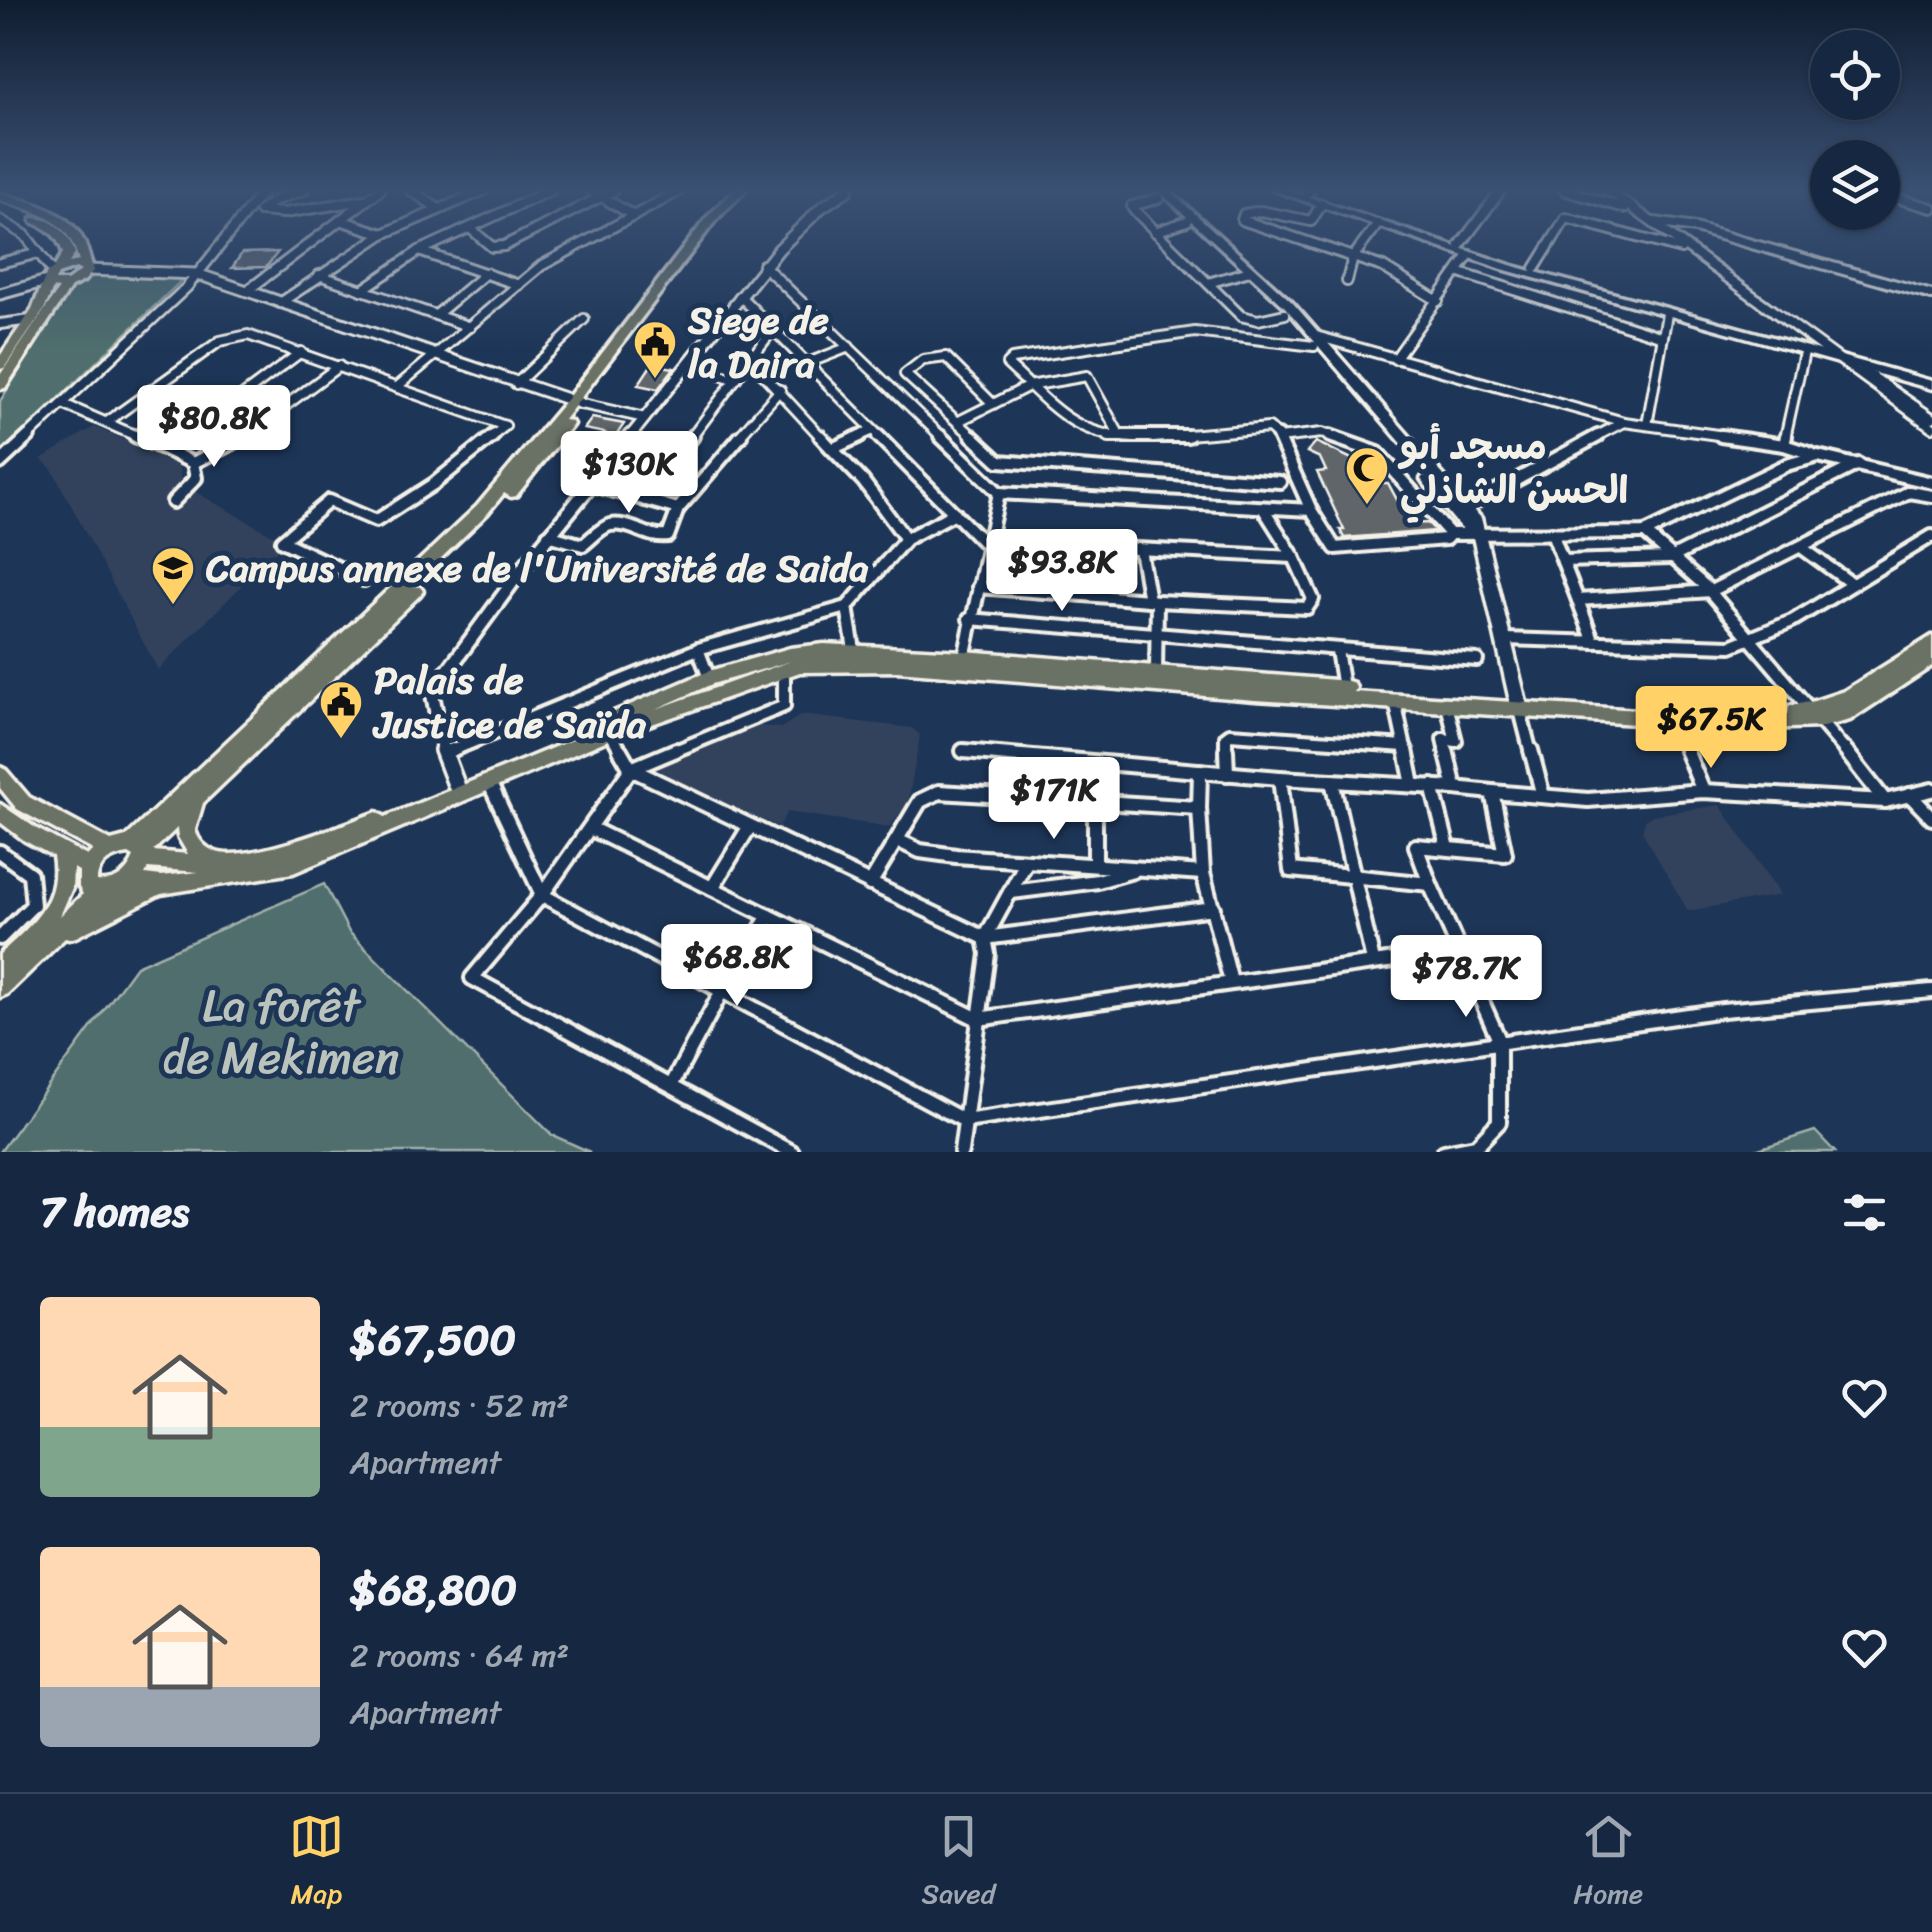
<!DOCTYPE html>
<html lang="en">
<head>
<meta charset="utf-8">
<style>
	body { margin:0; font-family:Sriracha,"Playpen Sans Arabic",sans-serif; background:#23344c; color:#f1f3f6; height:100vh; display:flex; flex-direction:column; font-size:38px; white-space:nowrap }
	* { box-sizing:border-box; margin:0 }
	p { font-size:32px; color:#9ea6b1 }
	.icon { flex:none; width:55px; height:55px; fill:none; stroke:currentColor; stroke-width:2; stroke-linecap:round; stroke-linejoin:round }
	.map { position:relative; height:1152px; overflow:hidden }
	.drawer { display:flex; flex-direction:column; background:#162841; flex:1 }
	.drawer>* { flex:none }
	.buttons { position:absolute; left:1810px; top:30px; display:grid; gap:20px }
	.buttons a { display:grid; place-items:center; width:90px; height:90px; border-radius:50%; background:#162841; box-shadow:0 2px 8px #0004,0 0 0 2px #35445a; font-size:50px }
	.price { position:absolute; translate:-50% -85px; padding:0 22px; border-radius:10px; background:#fff; color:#222; font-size:32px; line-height:65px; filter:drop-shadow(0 2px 5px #0008) }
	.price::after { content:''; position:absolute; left:50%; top:60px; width:30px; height:22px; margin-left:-15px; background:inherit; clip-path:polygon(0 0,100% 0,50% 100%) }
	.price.active { background:#ffd166; color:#111 }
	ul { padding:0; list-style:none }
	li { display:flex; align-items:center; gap:30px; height:250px; padding:0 40px }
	li span { display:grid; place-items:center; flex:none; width:280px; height:200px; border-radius:10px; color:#555 }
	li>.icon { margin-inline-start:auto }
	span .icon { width:120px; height:120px; fill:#fffc; stroke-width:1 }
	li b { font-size:42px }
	h2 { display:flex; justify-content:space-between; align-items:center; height:120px; padding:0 40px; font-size:42px }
	.menu { display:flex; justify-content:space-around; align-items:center; height:140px; border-top:2px solid #35445a; background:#162841; font-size:28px; color:#9ea6b1 }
	.menu a { display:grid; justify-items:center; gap:5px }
	.menu .active { color:#ffd166 }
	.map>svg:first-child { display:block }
	.built { fill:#31435d }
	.green { fill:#506e6d; stroke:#a2b0aa; stroke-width:2.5 }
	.building { fill:#60656b; stroke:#f4f1e8; stroke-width:2.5 }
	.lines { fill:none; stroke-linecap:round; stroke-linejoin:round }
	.minor-far2-casing { stroke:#f4f1e8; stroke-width:14 }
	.minor-far1-casing { stroke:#f4f1e8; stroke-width:18 }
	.minor-casing { stroke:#f4f1e8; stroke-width:20 }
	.tertiary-far2-casing { stroke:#f4f1e8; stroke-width:15 }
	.tertiary-far1-casing { stroke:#f4f1e8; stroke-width:19 }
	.tertiary-casing { stroke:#f4f1e8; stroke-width:22 }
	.secondary-casing { stroke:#f4f1e8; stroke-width:7 }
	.primary-casing { stroke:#f4f1e8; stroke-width:7 }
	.minor-far2 { stroke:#1d3557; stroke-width:8 }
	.minor-far1 { stroke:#1d3557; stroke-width:10 }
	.minor { stroke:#1d3557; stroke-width:12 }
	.tertiary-far2 { stroke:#1d3557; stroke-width:9 }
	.tertiary-far1 { stroke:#1d3557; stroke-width:11 }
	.tertiary { stroke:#1d3557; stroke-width:15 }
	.secondary { fill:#1d3557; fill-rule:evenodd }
	.primary { fill:#6b7165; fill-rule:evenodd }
	.labels { text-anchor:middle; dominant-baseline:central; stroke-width:10; stroke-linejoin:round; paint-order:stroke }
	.poi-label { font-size:38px; font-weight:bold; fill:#f4f1e8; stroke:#1d3557; text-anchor:start }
	.near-park-label { font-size:45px; fill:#bbc3bd; stroke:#1d3557 }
</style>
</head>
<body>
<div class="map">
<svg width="1932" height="1152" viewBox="0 0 1932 1152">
	<rect width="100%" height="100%" fill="#1d3557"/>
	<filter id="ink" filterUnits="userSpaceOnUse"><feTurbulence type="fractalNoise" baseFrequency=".01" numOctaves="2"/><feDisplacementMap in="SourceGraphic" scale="20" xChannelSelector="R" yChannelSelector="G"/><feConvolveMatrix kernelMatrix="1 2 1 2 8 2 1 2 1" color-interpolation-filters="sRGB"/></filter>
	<g filter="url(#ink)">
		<g class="built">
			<polygon points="94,427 178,463 181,484 285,542 158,670 52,469 41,459"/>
			<polygon points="801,715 912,728 920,735 908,803 889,827 787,812 779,827 685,786 653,766 749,725 781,728"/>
			<polygon points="1720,805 1780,895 1688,911 1642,831 1646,819 1653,815"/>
		</g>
		<g class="green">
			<polygon points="94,276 184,278 0,455 0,401 72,288"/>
			<polygon points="324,884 349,932 552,1135 590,1152 0,1152 136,966"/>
			<polygon points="1815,1131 1835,1152 1749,1152"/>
		</g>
		<g class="building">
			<polygon points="278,252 266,267 232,268 242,253"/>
			<polygon points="652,364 674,368 658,389 638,385"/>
			<polygon points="592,418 624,424 612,442 600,440 605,433 584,429"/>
			<polygon points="1316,442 1358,462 1368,462 1380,483 1388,483 1410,524 1428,523 1436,531 1344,538 1340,530 1344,530 1317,472 1326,471 1320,458 1307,452"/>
		</g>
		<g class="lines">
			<g class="minor-far2-casing">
				<g id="minor-far2">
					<polyline points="410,190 439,209"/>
					<polyline points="590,190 634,216"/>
					<polyline points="1564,190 1625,208"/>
					<polyline points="1608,190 1932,427"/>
					<polyline points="1818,190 1828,192"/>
					<polyline points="1307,193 1310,190"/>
					<polyline points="1882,194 1932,208"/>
					<polyline points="1159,198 1132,206 1133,209 1241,316 1258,320 1285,314"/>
					<polyline points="1322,204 1311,221 1261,211 1244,214 1242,220 1353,257 1378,224"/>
					<polyline points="260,211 276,200 304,190"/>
					<polyline points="261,211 284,213 364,200"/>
					<polyline points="0,220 25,235 53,272"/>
					<polyline points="340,220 383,234 484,190"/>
					<polyline points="1655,222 1695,228 1932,295"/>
					<polyline points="471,229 492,247 504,246 614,190"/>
					<polyline points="1155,232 1187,221"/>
					<polyline points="1460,245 1501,190"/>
					<polyline points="0,263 39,253"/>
					<polyline points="763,265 943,438"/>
					<polyline points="1535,268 1566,218 1681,249"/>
					<polyline points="1460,273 1663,337"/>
					<polyline points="319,275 470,327"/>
					<polyline points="1347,281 1353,257 1383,267 1438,301"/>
					<polyline points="1208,283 1246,272"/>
					<polyline points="519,285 419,251 551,190"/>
					<polyline points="362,290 419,251"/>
					<polyline points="247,291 380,190"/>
					<polyline points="740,296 881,438"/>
					<polyline points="280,303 383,234"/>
					<polyline points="436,315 486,273"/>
					<polyline points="0,324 31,320"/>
					<polyline points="1316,336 1624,422 1739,438"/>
					<polyline points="1395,359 1469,255"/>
					<polyline points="750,360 822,438"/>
					<polyline points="808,363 849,347"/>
					<polyline points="688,367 736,379"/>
					<polyline points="1863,370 1932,418"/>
					<polyline points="516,384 584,319"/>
					<polyline points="397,387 541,266 681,190"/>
					<polyline points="63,404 141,438"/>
					<polyline points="582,404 645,418"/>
					<polyline points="959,421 1029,386 1087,376 1120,436"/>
					<polyline points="107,422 220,341 248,335 505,426"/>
					<polyline points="1647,425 1667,314"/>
					<polyline points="26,438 187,287 264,190"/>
					<polyline points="186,438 301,352"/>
					<polyline points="242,438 339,366"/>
					<polyline points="490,438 505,426"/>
					<polyline points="691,438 774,328"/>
					<polyline points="738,438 780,390"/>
					<polyline points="855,438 873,430"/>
					<polyline points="975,438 905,374 923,360 946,357 993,404"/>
					<path d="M1135,438C1072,436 1051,404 1007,364L1012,359L1195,332L1314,346"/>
					<polyline points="1153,438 1269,428 1278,436"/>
					<polyline points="1279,438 1322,433 1337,438"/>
					<polyline points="1593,438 1624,422"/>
					<polyline points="1785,438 1804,352"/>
				</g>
			</g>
			<g class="minor-far1-casing">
				<g id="minor-far1">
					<polyline points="135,436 169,451 189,436"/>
					<polyline points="820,436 832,449 860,436"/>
					<polyline points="878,436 982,541 1294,557 1263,508"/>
					<polyline points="940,436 999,493 964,658"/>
					<polyline points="972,436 999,461 1280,482"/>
					<polyline points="1109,436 1188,436"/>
					<polyline points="1278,436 1311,510 1335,548 1446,539 1450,534"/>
					<polyline points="1330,436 1378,453 1450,534"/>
					<polyline points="1721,436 1784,445 1812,454"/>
					<polyline points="1784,445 1786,436"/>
					<polyline points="832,449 863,481 906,539"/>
					<polyline points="169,451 193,463 196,478 173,502"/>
					<polyline points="0,463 29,436"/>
					<polyline points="193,463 246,436"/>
					<polyline points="590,484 678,509"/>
					<polyline points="999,493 1311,510"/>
					<polyline points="645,500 693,436"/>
					<polyline points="1464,508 1598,436"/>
					<polyline points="1552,533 1594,642"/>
					<polyline points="1645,533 1706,587 1847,753"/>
					<polyline points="1450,534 1645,533 1786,465 1818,456 1932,483"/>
					<path d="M548,535L583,545C591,539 600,528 610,525C630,521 647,539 668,536L678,509L741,436"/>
					<polyline points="1801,547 1852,584"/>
					<polyline points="1140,550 1149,600 1157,601 1156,674"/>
					<polyline points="1563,561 1671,558 1858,464"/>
					<polyline points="364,580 282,541 329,501 376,521 435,483 493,436"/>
					<polyline points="978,587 1149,600"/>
					<polyline points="1578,600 1711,591 1909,492 1932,496"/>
					<polyline points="1157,601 1307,608 1313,599 1294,557"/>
					<polyline points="847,607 854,650"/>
					<polyline points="969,619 1477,660"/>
					<polyline points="1504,639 1731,646 1792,621 1932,536"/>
					<polyline points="698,649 709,678"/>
					<polyline points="1337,650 1343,688"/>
					<polyline points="1395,701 1406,753"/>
					<polyline points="1520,710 1531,753"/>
					<polyline points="1673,720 1687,753"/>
					<polyline points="610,732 622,753"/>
					<polyline points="963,751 986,753"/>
					<polyline points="446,753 698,649 847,607 906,539 955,513"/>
					<polyline points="670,753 784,706 784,669"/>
					<polyline points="1226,753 1226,737 1230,734 1405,746"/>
					<polyline points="1446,753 1443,739 1456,741 1447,705"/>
				</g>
			</g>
			<g class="minor-casing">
				<g id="minor">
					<polyline points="620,750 631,769 985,938 988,954 961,1152"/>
					<polyline points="676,750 631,769 542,895 472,978 792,1152"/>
					<polyline points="1226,750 1227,774"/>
					<polyline points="1406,750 1413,785"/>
					<polyline points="1531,750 1543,796"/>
					<polyline points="1686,750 1703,791"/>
					<polyline points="1845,750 1885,801"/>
					<polyline points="963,751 1280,778"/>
					<polyline points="444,754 452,750"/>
					<polyline points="1332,781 1280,778 1291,870 1430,884 1416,846 1505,854 1492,792 1455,788 1446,750"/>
					<polyline points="490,784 542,895 965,1121 1723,1010 1932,991"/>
					<polyline points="1432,786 1448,848"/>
					<polyline points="1492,792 1588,800 1703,791 1885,801 1932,790"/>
					<polyline points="1910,795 1932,818"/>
					<polyline points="1095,803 1095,865"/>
					<polyline points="1199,808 1200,771"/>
					<polyline points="590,828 978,1019 1458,951"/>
					<polyline points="897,840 920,851 956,856 1203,873"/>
					<polyline points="0,852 30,874 33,905 0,938"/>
					<polyline points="1027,861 985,938 1213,908"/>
					<polyline points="870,884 920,801 939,792 1199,808 1203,873 1231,982"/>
					<polyline points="1430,884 1499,1040 1499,1122 1476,1146 1444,1152"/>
					<polyline points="712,888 750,826"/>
					<polyline points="1012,892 1098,881 1133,871"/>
					<polyline points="1373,961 1332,781 1455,788"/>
					<polyline points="672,1084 722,991 769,916"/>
				</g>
			</g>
			<g class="tertiary-far2-casing">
				<g id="tertiary-far2">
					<polyline points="88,270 197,274 582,404"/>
					<polyline points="0,294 47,281"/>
					<polyline points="629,438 779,249 822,207 848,190"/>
				</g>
			</g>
			<g class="tertiary-far1-casing">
				<polyline id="tertiary-far1" points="444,753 432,692 523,568 631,436"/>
			</g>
			<g class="tertiary-casing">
				<polyline id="tertiary" points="443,750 457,787"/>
			</g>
			<g class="secondary-casing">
				<g id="secondary">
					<polygon points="1158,190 1169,190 1292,302 1481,518 1528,710 1525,715 1520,717 1515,715 1512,710 1473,537 1460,527 1423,482 1421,479 1423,476 1429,475 1284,306"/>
					<polygon points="1273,190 1288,190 1510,265 1932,381 1932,389 1502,269"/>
				</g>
			</g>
			<g class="primary-casing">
				<g id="primary">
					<path d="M735,190H746L716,220L564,420L571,421L573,424L571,427L516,496L511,497L504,493L487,514L412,586L420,587L423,591L420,595L203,803L195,830C198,840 205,848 216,852C246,863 345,824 377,812L385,817L596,730L593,725L595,720L709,671L790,648L824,644L964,651L1348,681L1354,683L1356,688L1354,692L1733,716L1788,714L1789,706L1814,701L1844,691L1932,636V651L1930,652L1932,651V666L1850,720L1823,727L1733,730L1255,700L897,671L800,672L615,737L293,873L161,894L76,937L69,939L65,938L7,994L0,997V954C31,925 61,903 53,856L25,841L0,822V804L37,829L87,856L93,850L17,809L0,788V767L6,770L29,797L111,841L126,837L477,506L566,400L708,216ZM791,661L656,709L712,684ZM177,828L178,837L188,854L153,851ZM129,854L134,857C127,874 115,883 97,881C97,863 113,856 129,854ZM73,868L79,871V887L83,894L60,916L72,888ZM148,868L199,872L161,876L145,874Z"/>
					<path d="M0,193C27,201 62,209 79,233C87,244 89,259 94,270L84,281L71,287L5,388L0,389V375L59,289L53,288L44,310L4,368L0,369V356L32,310L47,272L54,268L63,253C58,236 48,229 32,222V218C54,218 68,233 75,253L69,263L79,261C68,217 38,213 0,200ZM76,268L81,271L67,281H55L58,274Z"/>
				</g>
			</g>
			<use href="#minor-far2" class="minor-far2"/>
			<use href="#minor-far1" class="minor-far1"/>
			<use href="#minor" class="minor"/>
			<use href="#tertiary-far2" class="tertiary-far2"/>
			<use href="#tertiary-far1" class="tertiary-far1"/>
			<use href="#tertiary" class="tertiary"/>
			<use href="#secondary" class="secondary"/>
			<use href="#primary" class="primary"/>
		</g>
	</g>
	<linearGradient id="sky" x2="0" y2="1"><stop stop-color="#101d30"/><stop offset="0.54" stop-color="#3a5174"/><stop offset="1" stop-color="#3a5174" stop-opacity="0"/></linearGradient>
	<rect width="1932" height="351" fill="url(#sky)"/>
	<defs>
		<g id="civic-pin" transform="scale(2.25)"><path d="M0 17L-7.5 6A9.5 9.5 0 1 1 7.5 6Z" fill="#ffd166" stroke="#1d3557"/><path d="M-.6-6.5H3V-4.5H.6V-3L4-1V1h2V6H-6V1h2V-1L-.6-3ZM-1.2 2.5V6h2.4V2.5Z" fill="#111"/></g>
		<g id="mosque-pin" transform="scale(2.25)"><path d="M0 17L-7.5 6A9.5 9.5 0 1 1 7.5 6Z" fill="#ffd166" stroke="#1d3557"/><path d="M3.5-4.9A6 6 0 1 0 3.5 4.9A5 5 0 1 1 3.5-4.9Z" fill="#111"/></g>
		<g id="university-pin" transform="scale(2.25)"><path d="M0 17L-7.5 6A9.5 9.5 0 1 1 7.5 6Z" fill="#ffd166" stroke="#1d3557"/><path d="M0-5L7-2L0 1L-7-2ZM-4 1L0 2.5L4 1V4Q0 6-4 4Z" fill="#111"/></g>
	</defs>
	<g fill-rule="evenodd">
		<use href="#civic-pin" x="655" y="342"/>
		<use href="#mosque-pin" x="1367" y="468"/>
		<use href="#university-pin" x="173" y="568"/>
		<use href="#civic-pin" x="341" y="702"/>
	</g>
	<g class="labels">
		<g class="poi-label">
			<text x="688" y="320">Siege de<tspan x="688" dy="44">la Daira</tspan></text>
			<text x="1400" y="446">مسجد أبو<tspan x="1400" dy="44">الحسن الشاذلي</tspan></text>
			<text x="206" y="568">Campus annexe de l'Université de Saida</text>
			<text x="374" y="680">Palais de<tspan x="374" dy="44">Justice de Saïda</tspan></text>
		</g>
		<g class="near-park-label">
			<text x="281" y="1006">La forêt<tspan x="281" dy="52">de Mekimen</tspan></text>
		</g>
	</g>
</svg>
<div class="buttons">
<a><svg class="icon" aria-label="locate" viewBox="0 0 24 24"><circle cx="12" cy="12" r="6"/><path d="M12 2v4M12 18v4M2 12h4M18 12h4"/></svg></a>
<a><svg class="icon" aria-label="layers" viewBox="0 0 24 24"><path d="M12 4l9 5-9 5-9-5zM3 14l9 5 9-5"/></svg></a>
</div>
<b class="price" style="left:214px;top:470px">$80.8K</b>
<b class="price" style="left:629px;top:516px">$130K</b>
<b class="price" style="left:1062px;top:614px">$93.8K</b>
<b class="price active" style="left:1711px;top:771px">$67.5K</b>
<b class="price" style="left:1054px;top:842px">$171K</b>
<b class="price" style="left:737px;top:1009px">$68.8K</b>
<b class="price" style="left:1466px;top:1020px">$78.7K</b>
</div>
<section class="drawer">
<h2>7 homes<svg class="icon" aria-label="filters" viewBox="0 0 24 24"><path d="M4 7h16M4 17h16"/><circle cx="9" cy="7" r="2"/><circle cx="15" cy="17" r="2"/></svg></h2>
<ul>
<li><span style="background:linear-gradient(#ffd9b3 65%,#7fa58c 0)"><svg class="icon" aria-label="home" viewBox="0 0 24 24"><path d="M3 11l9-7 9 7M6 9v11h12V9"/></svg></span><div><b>$67,500</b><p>2 rooms · 52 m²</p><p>Apartment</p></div><svg class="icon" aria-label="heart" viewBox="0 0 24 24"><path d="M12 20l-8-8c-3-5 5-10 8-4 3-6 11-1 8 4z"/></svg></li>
<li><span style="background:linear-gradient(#ffd9b3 70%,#9aa5b1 0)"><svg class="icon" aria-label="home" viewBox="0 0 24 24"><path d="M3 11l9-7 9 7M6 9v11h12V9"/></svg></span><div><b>$68,800</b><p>2 rooms · 64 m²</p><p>Apartment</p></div><svg class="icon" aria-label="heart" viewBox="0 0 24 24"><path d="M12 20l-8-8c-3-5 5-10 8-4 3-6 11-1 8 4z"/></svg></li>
</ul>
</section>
<nav class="menu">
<a class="active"><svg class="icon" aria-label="map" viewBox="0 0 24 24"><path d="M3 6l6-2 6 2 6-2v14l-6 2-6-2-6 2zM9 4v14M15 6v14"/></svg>Map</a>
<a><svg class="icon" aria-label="saved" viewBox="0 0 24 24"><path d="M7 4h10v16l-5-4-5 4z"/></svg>Saved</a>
<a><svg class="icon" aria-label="home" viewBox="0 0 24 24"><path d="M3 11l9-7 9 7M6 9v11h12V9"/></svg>Home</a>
</nav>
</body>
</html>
